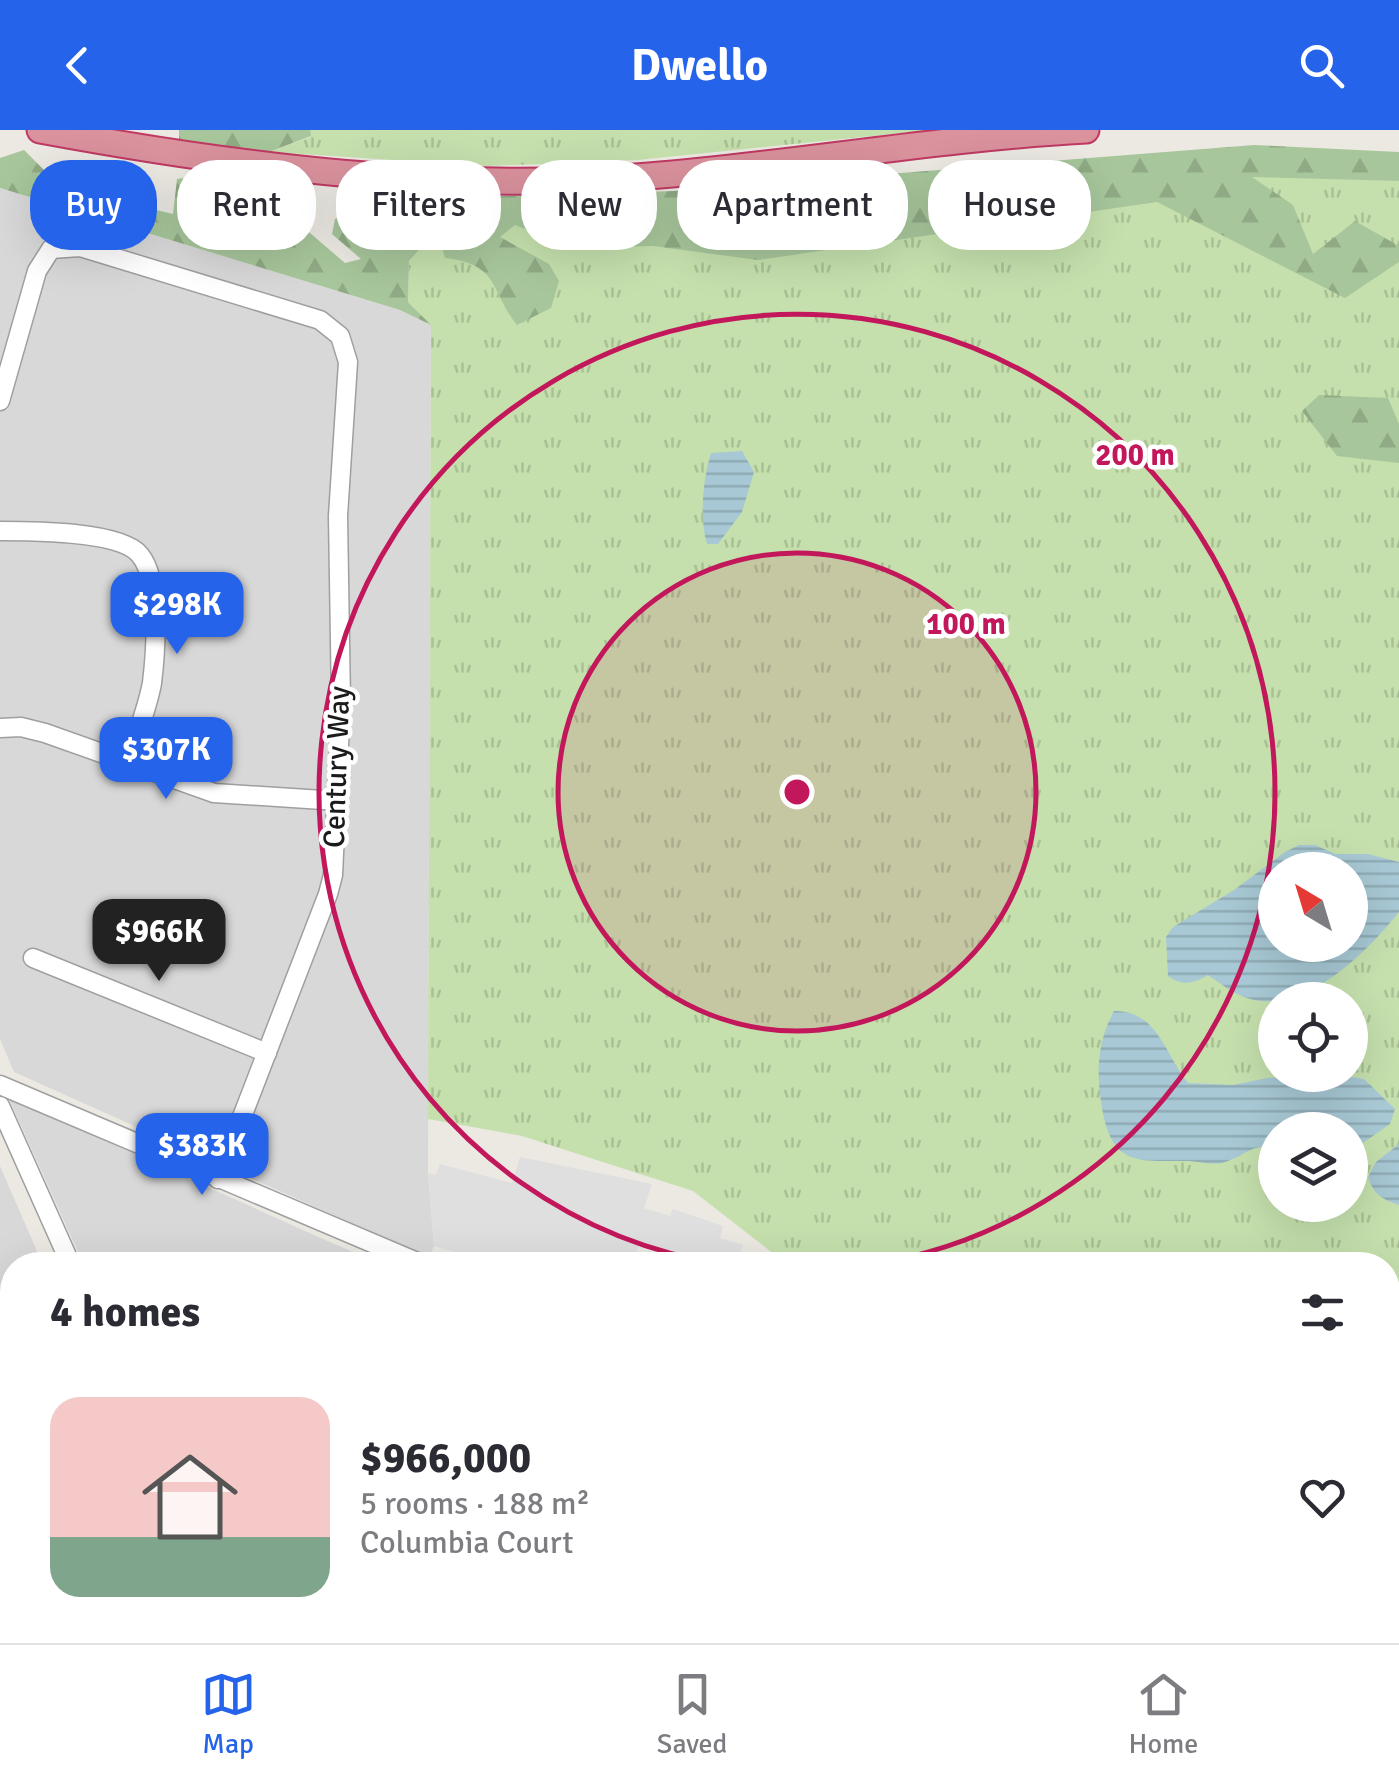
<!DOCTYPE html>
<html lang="en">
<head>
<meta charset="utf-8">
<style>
	body { margin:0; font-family:Signika,sans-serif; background:#f2f2f3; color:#2b2b33; height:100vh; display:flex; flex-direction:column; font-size:38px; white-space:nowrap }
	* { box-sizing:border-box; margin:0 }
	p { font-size:32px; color:#7c7c81 }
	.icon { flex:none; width:55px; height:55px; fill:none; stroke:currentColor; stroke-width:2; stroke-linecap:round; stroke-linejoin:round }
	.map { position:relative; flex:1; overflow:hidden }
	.sheet { position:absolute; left:0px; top:1122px; width:1400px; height:392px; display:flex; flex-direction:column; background:#fff; border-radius:40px 40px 0 0; box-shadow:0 10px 40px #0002 }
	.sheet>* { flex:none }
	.hud { position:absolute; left:30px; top:30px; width:1340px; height:90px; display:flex; gap:20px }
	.needle { width:65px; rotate:322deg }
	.buttons { position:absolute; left:1258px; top:722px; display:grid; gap:20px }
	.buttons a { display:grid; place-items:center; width:110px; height:110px; border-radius:50%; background:#fff; box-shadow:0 10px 40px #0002; font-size:50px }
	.price { position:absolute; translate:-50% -85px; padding:0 22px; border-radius:20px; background:#2563eb; color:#fff; font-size:32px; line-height:65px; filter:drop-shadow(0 2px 5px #0008) }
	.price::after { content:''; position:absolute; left:50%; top:60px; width:30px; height:22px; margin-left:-15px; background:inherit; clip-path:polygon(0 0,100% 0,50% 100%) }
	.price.current { background:#222; color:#fff }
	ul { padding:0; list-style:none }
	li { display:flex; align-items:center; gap:30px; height:250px; padding:0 50px }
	li span { display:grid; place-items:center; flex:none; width:280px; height:200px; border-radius:30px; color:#555 }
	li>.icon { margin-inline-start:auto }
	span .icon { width:120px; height:120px; fill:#fffc; stroke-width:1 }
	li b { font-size:42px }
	h2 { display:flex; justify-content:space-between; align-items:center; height:120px; padding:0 50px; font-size:42px }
	.chip { padding:0 35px; border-radius:40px; background:#fff; box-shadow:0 10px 40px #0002; font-size:35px; line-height:90px }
	.chip.current { background:#2563eb; color:#fff }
	header { display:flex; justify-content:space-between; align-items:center; height:130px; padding:0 50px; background:#2563eb; color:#fff; font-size:45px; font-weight:800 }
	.tabs { display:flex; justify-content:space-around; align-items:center; height:140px; border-top:2px solid #e1e1e2; background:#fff; font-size:28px; color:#7c7c81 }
	.tabs a { display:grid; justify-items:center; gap:5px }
	.tabs .current { color:#2563eb }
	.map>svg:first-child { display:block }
	.residential { fill:#d9d8d8 }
	.farmland { fill:url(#farmland-furrows) }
	.grass { fill:url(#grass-tufts); fill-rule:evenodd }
	.forest { fill:url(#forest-firs) }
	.parking { fill:#dfdfdf }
	.water { fill:url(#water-rules); fill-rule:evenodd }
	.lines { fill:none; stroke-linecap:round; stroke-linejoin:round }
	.minor-casing { stroke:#9f9f9f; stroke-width:21 }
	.highway-casing { stroke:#bf3963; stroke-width:29 }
	.minor { stroke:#fff; stroke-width:18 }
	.highway { stroke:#da929d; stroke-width:25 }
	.ring { fill:none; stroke:#c2185b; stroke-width:5 }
	.labels { text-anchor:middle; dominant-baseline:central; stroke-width:9; stroke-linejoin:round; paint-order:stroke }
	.street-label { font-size:30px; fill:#1b1b1b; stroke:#fff }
	.centre { fill:#c2185b; stroke:#fff; stroke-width:5 }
	.ring-label { font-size:30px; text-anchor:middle; font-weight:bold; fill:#c2185b; stroke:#fff; stroke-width:9; stroke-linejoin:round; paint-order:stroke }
</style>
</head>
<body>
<header><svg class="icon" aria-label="back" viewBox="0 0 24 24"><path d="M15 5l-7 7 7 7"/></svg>Dwello<svg class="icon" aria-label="search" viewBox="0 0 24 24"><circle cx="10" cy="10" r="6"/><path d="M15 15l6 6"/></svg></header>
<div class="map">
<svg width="1399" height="1513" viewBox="0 0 1399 1513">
	<defs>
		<pattern id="farmland-furrows" width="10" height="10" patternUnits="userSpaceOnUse" patternTransform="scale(2.5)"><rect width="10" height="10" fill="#e6e8cf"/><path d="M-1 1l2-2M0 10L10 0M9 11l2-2" fill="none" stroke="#c5c6b1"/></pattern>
		<pattern id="grass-tufts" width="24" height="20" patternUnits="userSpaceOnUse" patternTransform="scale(2.5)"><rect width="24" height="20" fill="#c5e0ad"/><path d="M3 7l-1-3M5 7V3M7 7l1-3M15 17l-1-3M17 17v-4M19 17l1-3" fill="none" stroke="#a9c094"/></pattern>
		<pattern id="forest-firs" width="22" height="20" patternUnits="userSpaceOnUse" patternTransform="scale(2.5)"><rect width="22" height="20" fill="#a7c69b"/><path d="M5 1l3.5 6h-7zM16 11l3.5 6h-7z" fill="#8faa85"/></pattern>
		<pattern id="water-rules" width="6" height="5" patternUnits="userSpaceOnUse" patternTransform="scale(2.5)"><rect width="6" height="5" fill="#a7c8d4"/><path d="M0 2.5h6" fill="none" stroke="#8fabb5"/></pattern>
	</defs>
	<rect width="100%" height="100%" fill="#ebe9e2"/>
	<g class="residential">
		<polygon points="0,58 400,180 431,195 428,1043 434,1116 429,1128 14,942 0,909"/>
		<polygon points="8,967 323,1109 383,1135 84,1135"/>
		<polygon points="0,1036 43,1135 12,1135 12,1289 0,1292"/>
		<polygon points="12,1375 12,1502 276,1502 283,1513 19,1513 0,1489 0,1386"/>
		<polygon points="1020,1502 1020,1513 322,1513 314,1503"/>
	</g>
	<polygon class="farmland" points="1388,1409 1399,1418 1399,1513 1126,1513 1123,1503 1388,1502"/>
	<g class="grass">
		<polygon points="310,0 931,0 638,30 487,36 269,22 310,7"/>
		<path d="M1250,46L1399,51V1222L1388,1221V1135H827L779,1128L693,1061L522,1006L428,989L431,196L408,172L409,131L437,99ZM1275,740H1350V815H1275ZM1275,870H1350V945H1275ZM1275,1000H1350V1075H1275Z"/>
	</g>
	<g class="forest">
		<polygon points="179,0 310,0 311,6 269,22 179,11"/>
		<path d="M1254,15L1399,22V51L1252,47L1293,75L1313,124L1355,91L1399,116V132L1345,168L1157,72L758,130L653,116L574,118L515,95L500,107L549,134L559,151L551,178L517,195C490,161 500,134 445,128L437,100L409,131L408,172L431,195L400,180L0,58V28L24,20L61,57L173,84L177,49L197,46L219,67L282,79L345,133L361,129L332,104L335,89L349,80L386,104L437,68L673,61Z"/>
		<polygon points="1319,265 1388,268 1399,294 1399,333 1337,326 1302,281"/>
		<polygon points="12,1289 12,1375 0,1386 0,1292"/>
	</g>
	<polygon class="parking" points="520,1027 652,1054 644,1078 670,1086 673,1079 723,1096 720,1108 743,1115 736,1135 690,1135 691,1130 640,1113 631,1135 497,1135 434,1116 428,1043 436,1045 440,1034 512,1053"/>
	<g class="water">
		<path d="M742,321L754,342L742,382L718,414H707C699,387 703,350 711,323Z"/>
		<path d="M1299,715H1315L1335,724H1368L1399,732V782C1366,823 1306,884 1250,869C1235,865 1221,854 1208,845C1194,853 1183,857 1168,846L1166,807L1173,797L1234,760L1285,722ZM1350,740V815H1275V740Z"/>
		<path d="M1114,881C1158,881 1164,923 1188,953L1233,955L1267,948L1338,945L1364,949L1395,979L1390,994L1350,1022V1000H1275V1016C1247,1016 1247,1025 1225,1032C1214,1036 1198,1031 1186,1031C1137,1031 1112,1036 1102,978C1096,943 1097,912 1114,881Z"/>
		<path d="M1399,1014V1075C1382,1069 1374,1065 1368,1047L1376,1032Z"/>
	</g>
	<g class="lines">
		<g class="minor-casing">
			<g id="minor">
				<polyline points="0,271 37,141 51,119 80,117 320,190 340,206 348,232 338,386 341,573 333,745 328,764 218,1049"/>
				<path d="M0,401C31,401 121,401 140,425C161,451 156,520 152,553C147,580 136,607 127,633"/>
				<polyline points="0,598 21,597 45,603 214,663 338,671"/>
				<polyline points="33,828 267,923"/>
				<polyline points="0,955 424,1135"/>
				<polyline points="0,976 71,1135"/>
				<polyline points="297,1502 305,1513"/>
				<polyline points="815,1502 816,1513"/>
				<polyline points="1091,1502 1094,1513"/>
				<polyline points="602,1513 602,1502"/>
			</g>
		</g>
		<g class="highway-casing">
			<path id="highway" d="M40,0C240,37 445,63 649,46C795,34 940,8 1086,0"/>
		</g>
		<use href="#minor" class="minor"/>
		<use href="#highway" class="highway"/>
	</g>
	<circle cx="797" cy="662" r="239" fill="#c2185b" fill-opacity=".12"/>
	<g class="ring">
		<circle cx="797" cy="662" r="239"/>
		<path d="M726 1135A478 478 0 1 1 868 1135"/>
	</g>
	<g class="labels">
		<g class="street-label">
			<text transform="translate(337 637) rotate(-88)">Century Way</text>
		</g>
	</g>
	<circle cx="797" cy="662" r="15" class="centre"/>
	<g class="ring-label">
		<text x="1135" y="335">200 m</text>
		<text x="966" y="504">100 m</text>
	</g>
</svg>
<div class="buttons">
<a><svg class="needle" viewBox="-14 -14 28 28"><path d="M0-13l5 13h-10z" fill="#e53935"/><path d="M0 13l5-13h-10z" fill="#7c7c81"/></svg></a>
<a><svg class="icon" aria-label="locate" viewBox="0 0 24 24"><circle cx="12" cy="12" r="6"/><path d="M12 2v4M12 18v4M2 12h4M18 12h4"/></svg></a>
<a><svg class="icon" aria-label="layers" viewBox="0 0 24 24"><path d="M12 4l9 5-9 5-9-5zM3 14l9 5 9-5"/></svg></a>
</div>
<b class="price" style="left:177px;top:527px">$298K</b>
<b class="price" style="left:166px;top:672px">$307K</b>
<b class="price current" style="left:159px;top:854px">$966K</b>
<b class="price" style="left:202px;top:1068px">$383K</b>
<div class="hud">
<a class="chip current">Buy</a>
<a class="chip">Rent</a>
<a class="chip">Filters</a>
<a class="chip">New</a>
<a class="chip">Apartment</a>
<a class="chip">House</a>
</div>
<section class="sheet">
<h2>4 homes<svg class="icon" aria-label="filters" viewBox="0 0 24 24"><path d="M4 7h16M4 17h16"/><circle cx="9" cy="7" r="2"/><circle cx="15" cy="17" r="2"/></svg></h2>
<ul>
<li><span style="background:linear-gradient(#f6c9c9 70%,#7fa58c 0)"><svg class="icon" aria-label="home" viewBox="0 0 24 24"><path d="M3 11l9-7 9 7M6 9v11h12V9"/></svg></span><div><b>$966,000</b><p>5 rooms · 188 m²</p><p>Columbia Court</p></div><svg class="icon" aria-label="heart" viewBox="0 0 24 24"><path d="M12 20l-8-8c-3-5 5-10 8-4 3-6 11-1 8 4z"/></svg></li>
</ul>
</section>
</div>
<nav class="tabs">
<a class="current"><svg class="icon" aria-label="map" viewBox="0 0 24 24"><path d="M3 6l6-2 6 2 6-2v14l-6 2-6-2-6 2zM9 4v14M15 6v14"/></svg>Map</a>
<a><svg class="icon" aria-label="saved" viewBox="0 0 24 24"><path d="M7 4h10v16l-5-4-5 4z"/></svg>Saved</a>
<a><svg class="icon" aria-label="home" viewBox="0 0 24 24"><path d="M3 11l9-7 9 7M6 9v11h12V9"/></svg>Home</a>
</nav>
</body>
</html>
